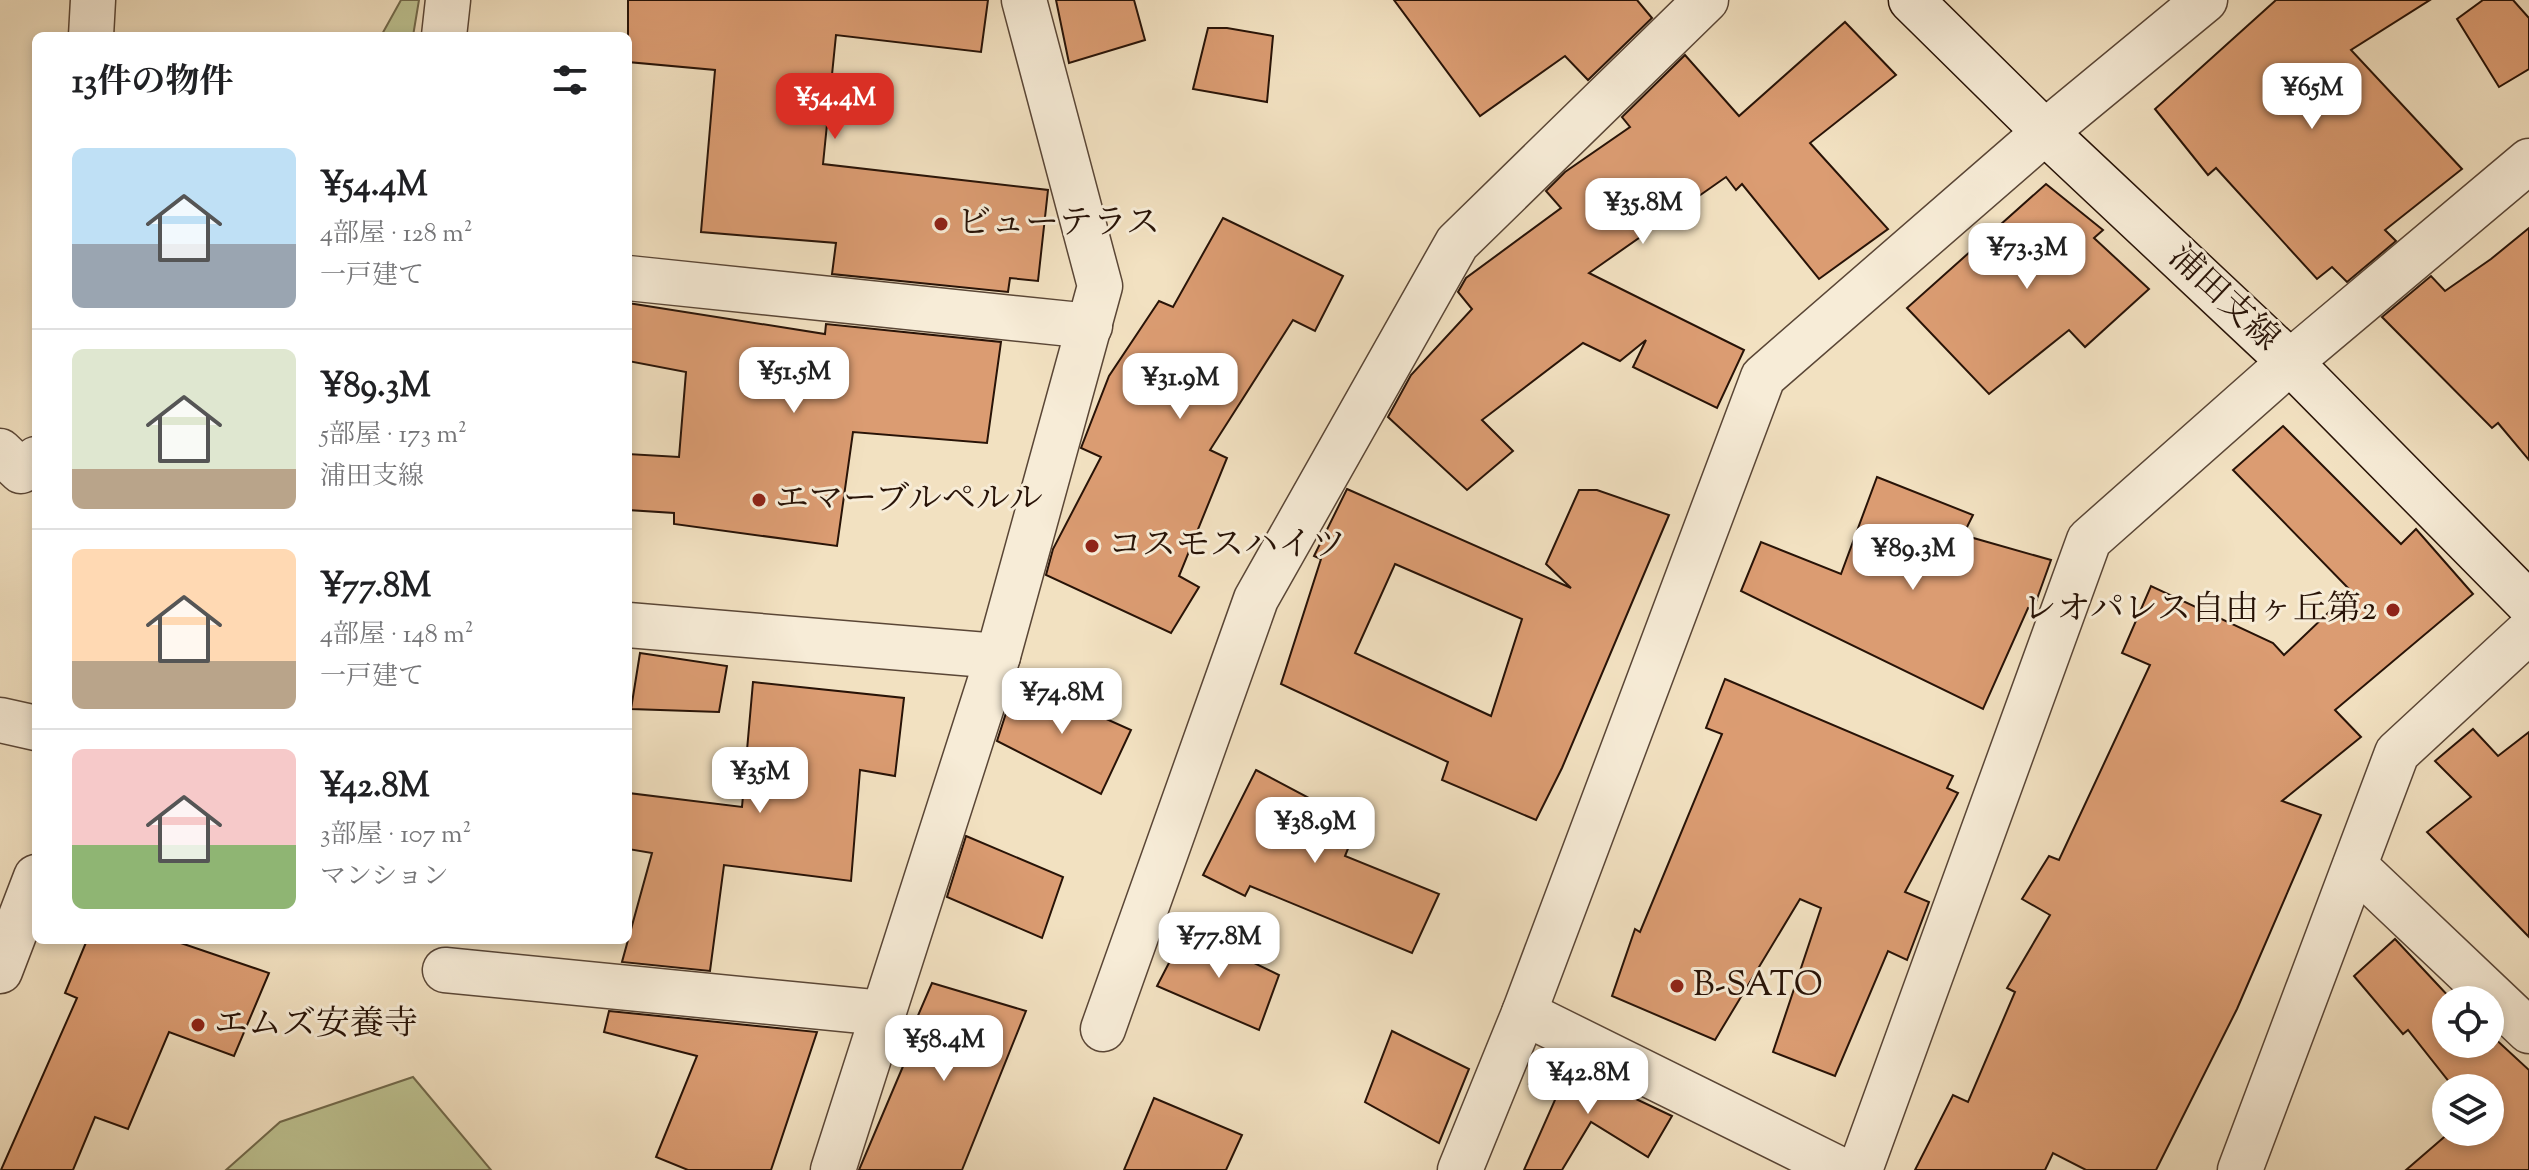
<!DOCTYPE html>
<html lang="ja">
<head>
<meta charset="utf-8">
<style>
	body { margin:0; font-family:"Sorts Mill Goudy","Noto Serif JP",serif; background:#f6f6f6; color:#202124; height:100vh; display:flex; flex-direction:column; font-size:30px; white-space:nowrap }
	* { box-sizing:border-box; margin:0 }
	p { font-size:26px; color:#757577 }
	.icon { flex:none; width:44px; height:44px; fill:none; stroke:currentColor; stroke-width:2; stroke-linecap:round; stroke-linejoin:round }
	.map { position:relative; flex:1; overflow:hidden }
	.drawer { position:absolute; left:32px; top:32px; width:600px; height:912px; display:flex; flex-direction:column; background:#fff; border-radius:12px; box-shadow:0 4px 12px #0003 }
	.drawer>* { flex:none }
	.buttons { position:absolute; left:2432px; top:986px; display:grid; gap:16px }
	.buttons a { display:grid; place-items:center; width:72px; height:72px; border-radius:50%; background:#fff; box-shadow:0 4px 12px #0003; font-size:40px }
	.price { position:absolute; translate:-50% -68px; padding:0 18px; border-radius:16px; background:#fff; color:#222; font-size:26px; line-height:52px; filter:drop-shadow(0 2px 4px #0008) }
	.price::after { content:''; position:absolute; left:50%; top:48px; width:24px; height:18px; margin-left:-12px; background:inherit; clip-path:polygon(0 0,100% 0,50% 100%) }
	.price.on { background:#d93025; color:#fff }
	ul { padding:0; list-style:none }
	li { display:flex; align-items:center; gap:24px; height:200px; padding:0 40px }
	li+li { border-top:2px solid #e0e0e0 }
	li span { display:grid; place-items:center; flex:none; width:224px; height:160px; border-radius:12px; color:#555 }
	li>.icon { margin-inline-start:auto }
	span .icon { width:96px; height:96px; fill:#fffc; stroke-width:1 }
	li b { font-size:34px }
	h2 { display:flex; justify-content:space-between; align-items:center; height:96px; padding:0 40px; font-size:34px }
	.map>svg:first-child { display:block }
	.green { fill:#bdc291; stroke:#726a4c; stroke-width:2 }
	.building { fill:#db9c72; stroke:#281307; stroke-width:2; fill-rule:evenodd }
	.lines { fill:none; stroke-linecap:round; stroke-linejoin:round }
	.street-casing { stroke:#5a4636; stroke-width:47 }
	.secondary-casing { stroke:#281307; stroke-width:47 }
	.street { stroke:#f7ecd7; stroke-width:44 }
	.secondary { stroke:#f7ecd7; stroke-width:44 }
	.poi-dot { fill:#8f2418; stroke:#f7ecd7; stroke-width:3 }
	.labels { text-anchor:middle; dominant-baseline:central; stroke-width:6; stroke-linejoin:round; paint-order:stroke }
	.poi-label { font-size:34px; fill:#281307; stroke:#f7ecd7; text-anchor:start }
	.street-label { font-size:34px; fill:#281307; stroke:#f7ecd7 }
</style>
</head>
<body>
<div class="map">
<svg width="2529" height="1170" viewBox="0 0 2529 1170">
	<rect width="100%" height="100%" fill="#f2e1c1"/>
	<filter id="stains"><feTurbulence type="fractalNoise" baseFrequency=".0025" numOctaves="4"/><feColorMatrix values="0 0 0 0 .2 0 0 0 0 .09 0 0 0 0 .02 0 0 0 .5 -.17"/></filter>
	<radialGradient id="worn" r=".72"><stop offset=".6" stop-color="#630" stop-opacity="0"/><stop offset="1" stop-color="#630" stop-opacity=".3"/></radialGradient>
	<g class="green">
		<polygon points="401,0 419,0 413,36 381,36"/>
		<polygon points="413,1077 491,1170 226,1170 280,1122"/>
	</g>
	<g class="building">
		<polygon points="628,0 988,0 981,52 836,35 823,164 1048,190 1038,281 1010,278 1008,292 832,274 836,243 701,232 715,70 628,62"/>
		<polygon points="1056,0 1134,0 1145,40 1069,63"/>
		<polygon points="1394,0 1637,0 1652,18 1588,80 1565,56 1480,116"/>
		<polygon points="2276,0 2430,0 2351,50 2462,169 2385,230 2396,241 2347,282 2332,267 2317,279 2216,168 2208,175 2155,109"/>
		<polygon points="2483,0 2513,0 2529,18 2529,69 2499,87 2457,19"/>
		<polygon points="1845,22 1896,75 1810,143 1888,229 1819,279 1742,184 1736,190 1726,177 1589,273 1744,350 1717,408 1633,367 1646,340 1620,361 1583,343 1482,420 1513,451 1467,490 1388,417 1411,375 1472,309 1458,292 1466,278 1561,208 1546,191 1565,172 1630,127 1622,117 1685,55 1739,116"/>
		<polygon points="1208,28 1227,28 1273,36 1267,102 1193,89"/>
		<polygon points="2046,184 2103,230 2094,238 2149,289 2085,347 2069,330 1989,394 1907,308"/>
		<polygon points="1223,218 1343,276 1315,331 1293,320 1210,450 1227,458 1179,576 1199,587 1171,633 1046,575 1053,549 1101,457 1081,448 1109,376 1159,301 1173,307"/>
		<polygon points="2529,228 2529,460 2498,423 2492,428 2382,317 2431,276 2445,291 2491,259"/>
		<polygon points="628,303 825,334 826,324 1001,342 987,443 853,432 837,546 674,524 674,513 628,510 628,454 679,457 686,372 628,361"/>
		<polygon points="2283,426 2401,544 2416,529 2473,594 2335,710 2361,737 2282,801 2321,815 2237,1009 2156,1170 2086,1170 2053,1153 2045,1170 1915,1170 1953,1095 1968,1102 2015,992 2007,988 2050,915 2022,899 2049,856 2059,860 2150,665 2122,653 2151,586 2273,643 2284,655 2351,591 2233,470"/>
		<polygon points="1877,477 1973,515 1963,535 2051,560 2033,610 2028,608 1983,709 1741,591 1761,542 1841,574"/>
		<path d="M1347,489L1571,588L1546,564L1579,490H1597L1669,515L1562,768L1536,820L1442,780L1448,762L1281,684L1321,559L1314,556ZM1395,564L1522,619L1491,716L1355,653Z"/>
		<polygon points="640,653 727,666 719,712 631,709"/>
		<polygon points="1017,679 1131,730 1101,794 997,741"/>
		<polygon points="1725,679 1953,776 1947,788 1958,793 1905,892 1929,902 1907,960 1888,951 1835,1076 1773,1052 1821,908 1800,899 1715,1040 1612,996 1635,929 1640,932 1722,734 1706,728"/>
		<polygon points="753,682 904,698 895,776 860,770 851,881 724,865 710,971 622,962 652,853 628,849 628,793 742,807"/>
		<polygon points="2473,729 2498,756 2529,732 2529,937 2427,832 2471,797 2435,761"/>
		<polygon points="1256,770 1358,824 1345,856 1439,894 1412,953 1250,886 1245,896 1203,875"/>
		<polygon points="966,836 1063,877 1042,938 947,897"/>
		<polygon points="1186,930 1279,975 1259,1030 1157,986"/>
		<polygon points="2395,939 2452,1000 2446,1000 2446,1044 2490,1044 2490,1034 2529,1070 2529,1170 2406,1170 2450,1132 2490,1132 2490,1088 2454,1088 2408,1030 2403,1034 2354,976"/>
		<polygon points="87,940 172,940 269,973 234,1056 169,1032 128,1129 95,1117 73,1170 1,1170 77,998 65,993"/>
		<polygon points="932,983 1026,1011 962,1170 859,1170 904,1064 898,1062"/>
		<polygon points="609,1011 817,1032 771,1170 688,1170 656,1157 697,1056 604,1032"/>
		<polygon points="1392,1031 1469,1069 1439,1143 1365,1102"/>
		<polygon points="1545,1056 1672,1116 1648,1157 1591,1122 1562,1170 1524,1170 1555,1100 1529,1084"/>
		<polygon points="1154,1098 1242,1135 1226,1170 1124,1170"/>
	</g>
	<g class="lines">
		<g class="street-casing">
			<g id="street">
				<polyline points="91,36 93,0"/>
				<polyline points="444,36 448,0"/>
				<polyline points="628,278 1090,326"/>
				<polyline points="0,451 21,471 36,459"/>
				<polyline points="628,625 998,656"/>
				<polyline points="0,720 36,728"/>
				<polyline points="2355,866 2529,1031"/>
				<polyline points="445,970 883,1013"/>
				<polyline points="0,971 36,877"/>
				<polyline points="1524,1013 1841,1170"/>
				<polyline points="1103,1029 1256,599 1457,243 1706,0"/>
				<polyline points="833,1170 998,656 1100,286 1024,0"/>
				<polyline points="1460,1170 1524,1013 1763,377 2045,132 2205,0"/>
				<polyline points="1860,1170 2089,540 2290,362 2529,161"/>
				<polyline points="2240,1170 2397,753 2529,631"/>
			</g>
		</g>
		<g class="secondary-casing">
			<polyline id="secondary" points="1911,0 2045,132 2290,362 2529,604"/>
		</g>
		<use href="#street" class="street"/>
		<use href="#secondary" class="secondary"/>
	</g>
	<g class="poi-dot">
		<circle cx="941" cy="224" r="8"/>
		<circle cx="759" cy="500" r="8"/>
		<circle cx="1092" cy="546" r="8"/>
		<circle cx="2393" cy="610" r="8"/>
		<circle cx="1677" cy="986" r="8"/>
		<circle cx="198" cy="1025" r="8"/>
	</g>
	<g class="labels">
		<g class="poi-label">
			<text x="957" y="224">ビューテラス</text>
			<text x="775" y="500">エマーブルペルル</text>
			<text x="1108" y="546">コスモスハイツ</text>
			<text x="2377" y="610" text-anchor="end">レオパレス自由ヶ丘第2</text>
			<text x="1693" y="986">B-SATO</text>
			<text x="214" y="1025">エムズ安養寺</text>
		</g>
		<g class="street-label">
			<text transform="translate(2223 299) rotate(43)">浦田支線</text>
		</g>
	</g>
	<rect width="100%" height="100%" filter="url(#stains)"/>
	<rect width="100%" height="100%" fill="url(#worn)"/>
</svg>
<div class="buttons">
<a><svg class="icon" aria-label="locate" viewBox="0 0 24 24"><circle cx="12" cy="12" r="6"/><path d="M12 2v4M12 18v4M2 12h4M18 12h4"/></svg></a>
<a><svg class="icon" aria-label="layers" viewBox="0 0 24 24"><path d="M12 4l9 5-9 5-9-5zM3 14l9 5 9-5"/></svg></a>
</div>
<b class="price" style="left:2312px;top:131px">¥65M</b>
<b class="price on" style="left:835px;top:141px">¥54.4M</b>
<b class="price" style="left:1643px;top:246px">¥35.8M</b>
<b class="price" style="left:2027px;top:291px">¥73.3M</b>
<b class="price" style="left:794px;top:415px">¥51.5M</b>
<b class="price" style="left:1180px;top:421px">¥31.9M</b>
<b class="price" style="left:1913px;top:592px">¥89.3M</b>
<b class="price" style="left:1062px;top:736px">¥74.8M</b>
<b class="price" style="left:760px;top:815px">¥35M</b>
<b class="price" style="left:1315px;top:865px">¥38.9M</b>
<b class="price" style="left:1219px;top:980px">¥77.8M</b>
<b class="price" style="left:944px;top:1083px">¥58.4M</b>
<b class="price" style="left:1588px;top:1116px">¥42.8M</b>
<section class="drawer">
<h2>13件の物件<svg class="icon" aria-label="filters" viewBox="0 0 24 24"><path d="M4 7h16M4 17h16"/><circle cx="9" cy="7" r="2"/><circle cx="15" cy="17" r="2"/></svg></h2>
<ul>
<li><span style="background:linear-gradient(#bfe0f5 60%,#9aa5b1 0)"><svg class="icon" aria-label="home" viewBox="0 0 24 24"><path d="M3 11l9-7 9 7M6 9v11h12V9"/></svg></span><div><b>¥54.4M</b><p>4部屋 · 128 m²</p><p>一戸建て</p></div></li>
<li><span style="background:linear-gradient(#dfe7d0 75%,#b9a48a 0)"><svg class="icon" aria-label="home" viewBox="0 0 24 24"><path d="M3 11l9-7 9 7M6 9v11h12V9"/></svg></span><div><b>¥89.3M</b><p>5部屋 · 173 m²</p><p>浦田支線</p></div></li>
<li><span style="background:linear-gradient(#ffd9b3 70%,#b9a48a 0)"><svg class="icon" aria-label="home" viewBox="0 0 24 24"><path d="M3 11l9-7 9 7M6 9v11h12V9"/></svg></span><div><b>¥77.8M</b><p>4部屋 · 148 m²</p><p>一戸建て</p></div></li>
<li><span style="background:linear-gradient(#f6c9c9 60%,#8fb573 0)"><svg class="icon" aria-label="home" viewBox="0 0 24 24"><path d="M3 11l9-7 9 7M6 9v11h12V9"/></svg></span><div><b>¥42.8M</b><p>3部屋 · 107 m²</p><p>マンション</p></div></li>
</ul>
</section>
</div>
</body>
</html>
